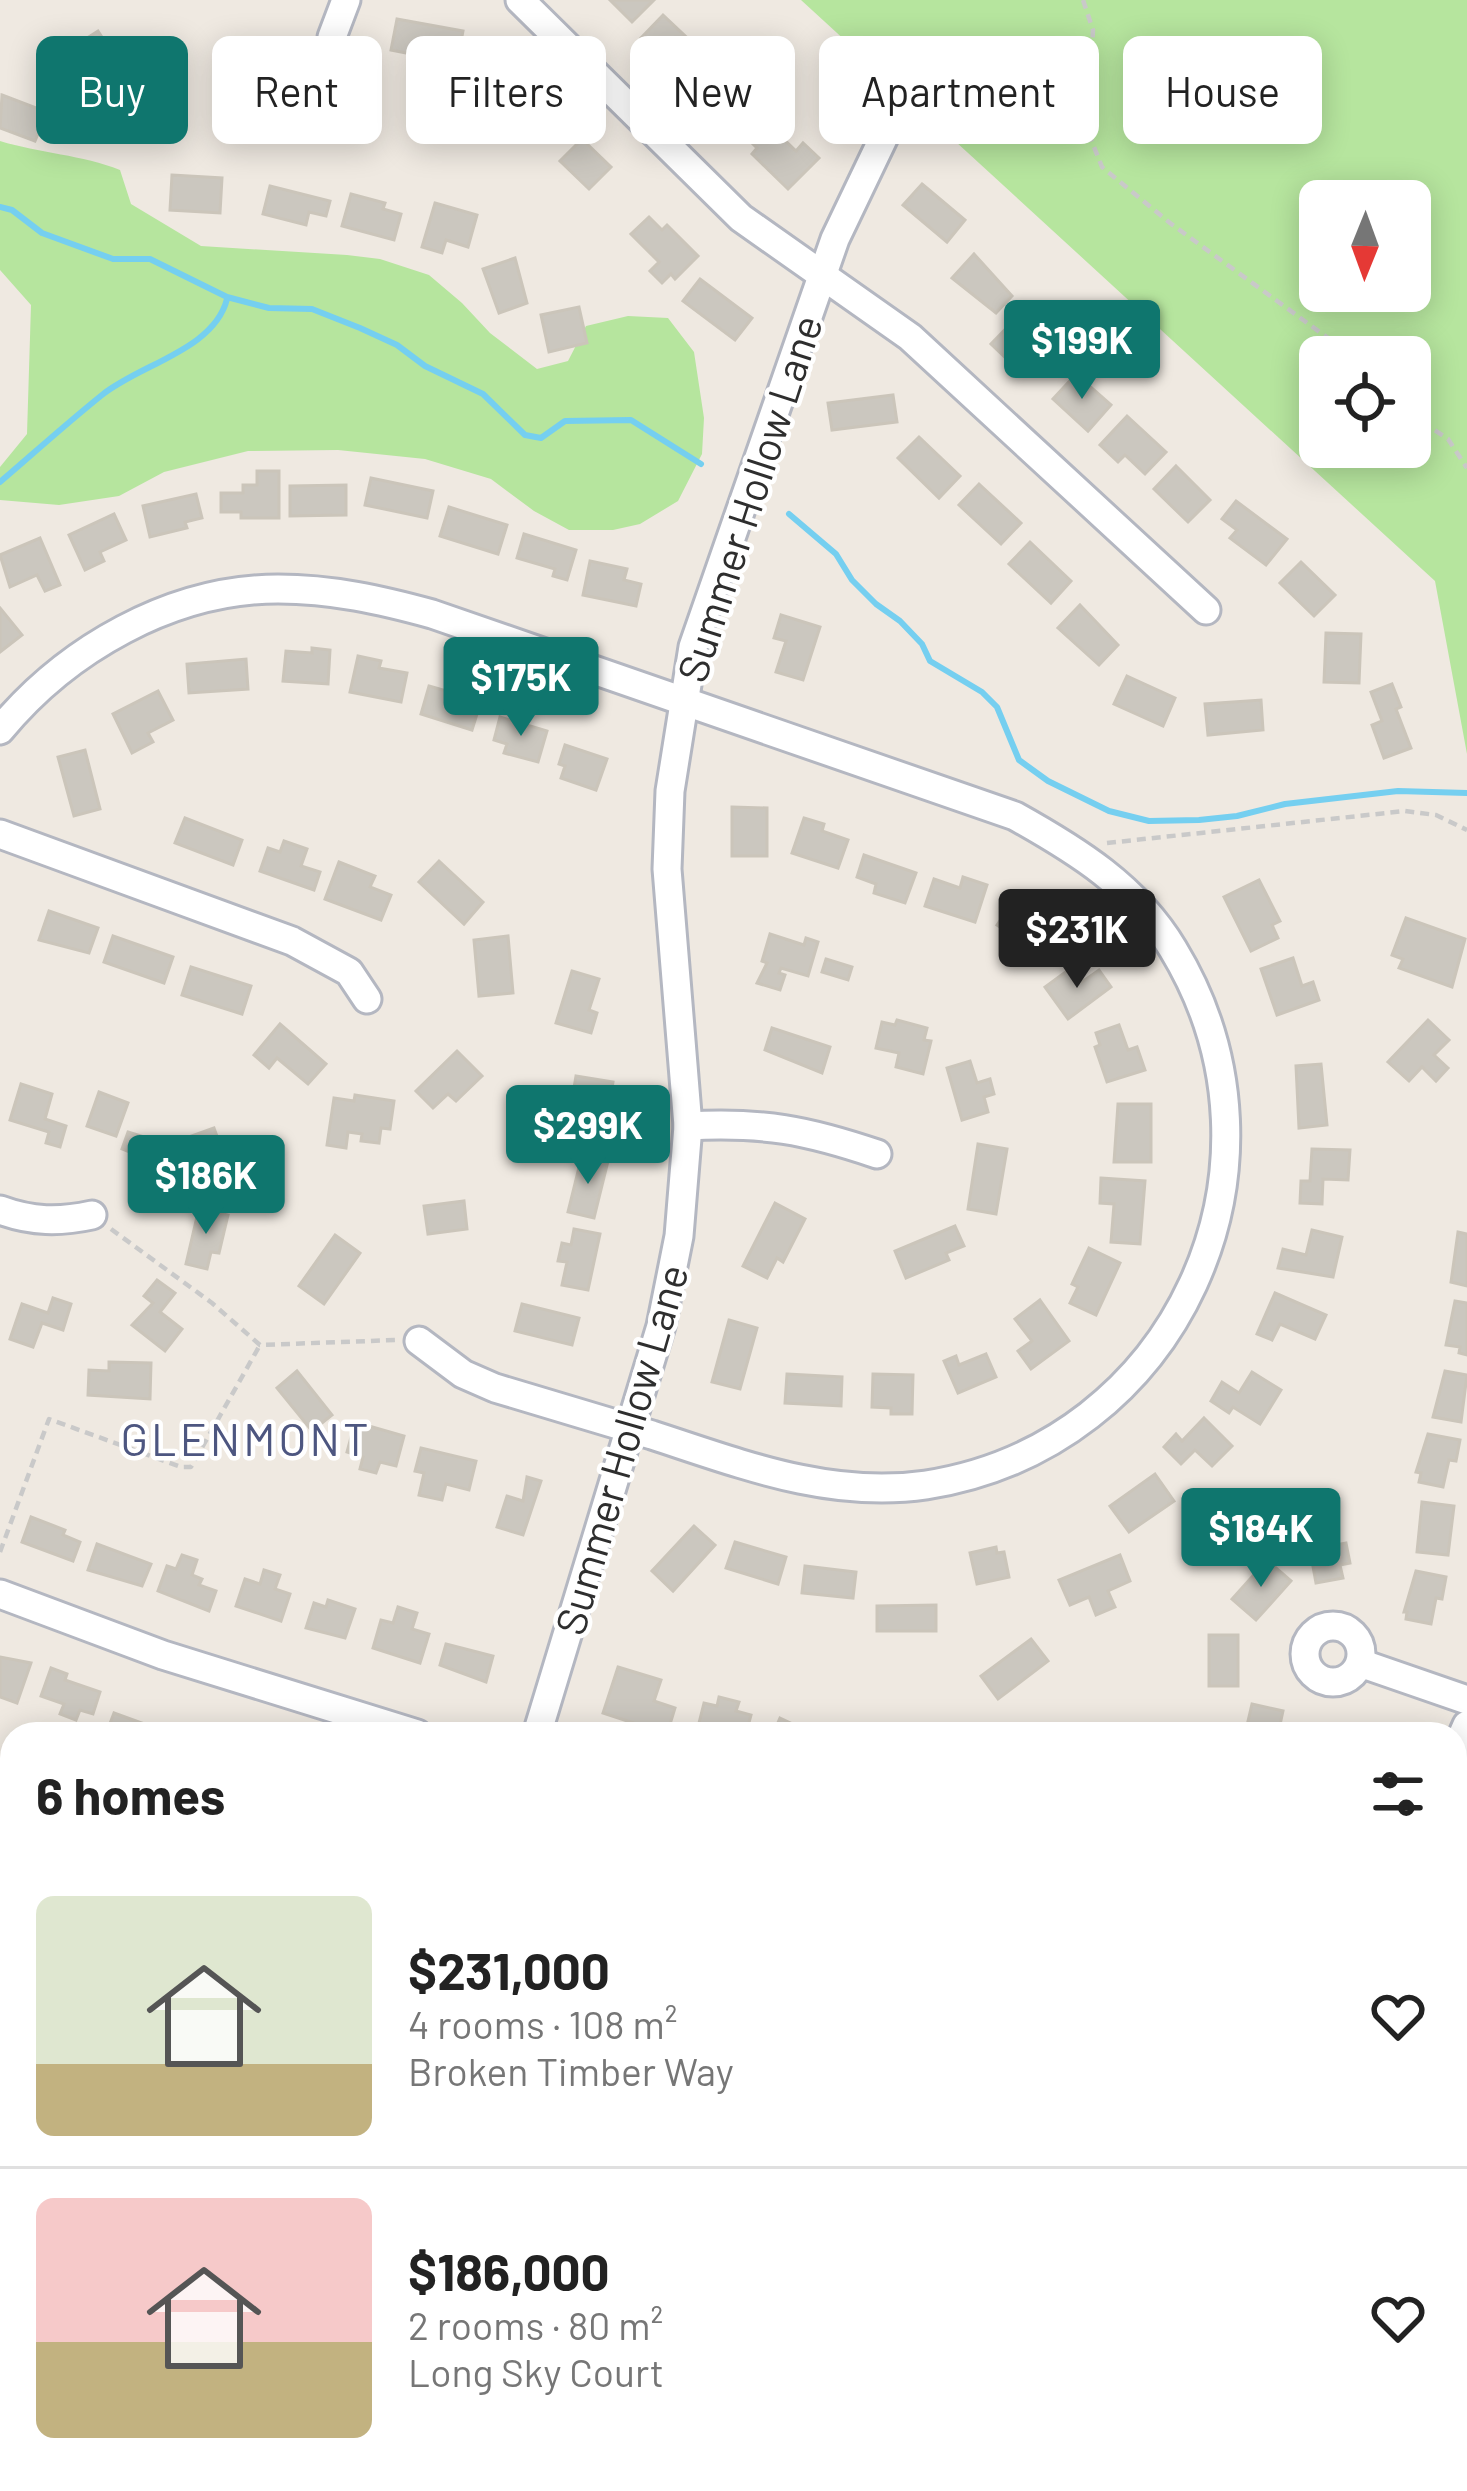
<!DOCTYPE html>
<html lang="en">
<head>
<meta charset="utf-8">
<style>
	body { margin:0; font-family:Barlow,sans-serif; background:#f2f2f2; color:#222; height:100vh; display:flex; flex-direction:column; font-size:45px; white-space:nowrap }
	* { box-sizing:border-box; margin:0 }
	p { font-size:39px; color:#767676 }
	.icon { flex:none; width:66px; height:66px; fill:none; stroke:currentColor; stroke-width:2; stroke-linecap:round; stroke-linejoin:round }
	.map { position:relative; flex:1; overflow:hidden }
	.side { position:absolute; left:0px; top:1722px; width:1467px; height:771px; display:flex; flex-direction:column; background:#fff; border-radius:36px 36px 0 0; box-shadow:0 6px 30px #0003 }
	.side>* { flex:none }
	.top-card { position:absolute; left:36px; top:36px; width:1395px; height:108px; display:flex; gap:24px }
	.needle { width:78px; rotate:181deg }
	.fabs { position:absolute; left:1299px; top:180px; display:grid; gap:24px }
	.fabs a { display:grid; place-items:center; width:132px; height:132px; border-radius:18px; background:#fff; box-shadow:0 6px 30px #0003; font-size:60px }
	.price { position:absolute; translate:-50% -102px; padding:0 27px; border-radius:12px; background:#0f766e; color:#fff; font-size:39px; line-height:78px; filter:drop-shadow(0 3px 6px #0008) }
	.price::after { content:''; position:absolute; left:50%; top:72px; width:36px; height:27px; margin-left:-18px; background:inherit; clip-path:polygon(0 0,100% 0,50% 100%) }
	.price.current { background:#222; color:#fff }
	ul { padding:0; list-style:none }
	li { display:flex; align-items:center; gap:36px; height:300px; padding:0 36px }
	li+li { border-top:3px solid #e0e0e0 }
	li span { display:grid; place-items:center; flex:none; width:336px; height:240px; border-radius:18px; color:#555 }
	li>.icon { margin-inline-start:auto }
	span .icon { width:144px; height:144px; fill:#fffc; stroke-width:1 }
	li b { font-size:51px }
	h2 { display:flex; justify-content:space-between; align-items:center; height:144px; padding:0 36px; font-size:51px }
	.chip { padding:0 42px; border-radius:18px; background:#fff; box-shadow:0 6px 30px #0003; font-size:42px; line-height:108px }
	.chip.current { background:#0f766e; color:#fff }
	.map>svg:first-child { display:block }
	.green { fill:#b6e59e; fill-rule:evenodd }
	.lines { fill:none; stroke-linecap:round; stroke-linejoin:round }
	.stream { stroke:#75cff0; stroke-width:6 }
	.building { fill:#cbc7bf; stroke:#cbc5ba; stroke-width:3 }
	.minor-casing { stroke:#b4b7c1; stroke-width:33 }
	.major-casing { stroke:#c9c9c9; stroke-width:42 }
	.path { stroke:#c9c9c9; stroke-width:4.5; stroke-dasharray:9 6; stroke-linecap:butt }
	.minor { stroke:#fff; stroke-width:27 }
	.major { stroke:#f2d163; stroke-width:36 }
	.labels { text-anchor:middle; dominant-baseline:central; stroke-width:9; stroke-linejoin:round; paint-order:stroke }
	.street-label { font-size:42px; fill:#2e2e2e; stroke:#fff }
	.neighbourhood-label { font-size:45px; letter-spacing:3px; fill:#4d5680; stroke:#fff }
</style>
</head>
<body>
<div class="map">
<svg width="1467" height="2491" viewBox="0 0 1467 2491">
	<rect width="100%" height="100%" fill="#efe9e1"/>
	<g class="green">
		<path d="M801,0H1467V754L1435,581ZM1410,201V291H1320V201ZM1410,357V447H1320V357Z"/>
		<path d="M0,141C39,153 83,155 120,170L131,204L201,246L347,255L380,259L429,275L462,303L490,333L537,369L568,361L586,326L628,316L668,318L694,352L704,418L702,454L678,501L640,524L613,530H569L534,511L491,479L425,459L338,450L248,451L164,472L119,496L59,505L0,500V467L27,434L31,305L0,270Z"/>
	</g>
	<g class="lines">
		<g class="stream">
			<polyline points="0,207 12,210 42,233 113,259 150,259 227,297 269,308 312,309 360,328 397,345 425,366 483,394 525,435 541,438 565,421 631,420 701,464"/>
			<path d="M0,482C34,453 67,423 102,395C140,364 214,350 227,299"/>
			<polyline points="789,514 836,554 852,580 876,604 900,621 922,644 930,661 982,692 997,707 1019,760 1048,781 1109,811 1149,821 1199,820 1237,816 1285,804 1398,791 1467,793"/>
		</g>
	</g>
	<g class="building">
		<polygon points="610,0 654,0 632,22"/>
		<polygon points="663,15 698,48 675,71 641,38"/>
		<polygon points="397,19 463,31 457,63 391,50"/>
		<polygon points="98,31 122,68 93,87 85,73 63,87 48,63"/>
		<polygon points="226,44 259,45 257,77 250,77 249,95 224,95 225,72 215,71 216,56 226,56"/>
		<polygon points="487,55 533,99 512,120 467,76"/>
		<polygon points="720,56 757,93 728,122 711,106 721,96 701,76"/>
		<polygon points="2,95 47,112 35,141 0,128"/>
		<polygon points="761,117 796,151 803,143 819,158 788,189 752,154 757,148 744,135"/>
		<polygon points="582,139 611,167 589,189 560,161"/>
		<polygon points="172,175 222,178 220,213 170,210"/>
		<polygon points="922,184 965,220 947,242 903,205"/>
		<polygon points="270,186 330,201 326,216 309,212 306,225 263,214"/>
		<polygon points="351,194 385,203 383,209 401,214 394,240 342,226"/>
		<polygon points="435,203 477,215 468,247 446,240 442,253 422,247"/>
		<polygon points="649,217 662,230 667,225 698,256 675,279 671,274 662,283 650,271 659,262 631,234"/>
		<polygon points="974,254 1012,296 996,313 952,278"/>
		<polygon points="515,258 527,303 499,313 483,269"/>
		<polygon points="700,279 752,318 735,340 683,301"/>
		<polygon points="579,307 587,343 549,352 541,315"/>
		<polygon points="1020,314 1058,351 1038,372 1018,353 1010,362 991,344"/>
		<polygon points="1076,374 1111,405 1088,431 1053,399"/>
		<polygon points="893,395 897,422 832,430 828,403"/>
		<polygon points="1127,416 1166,452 1145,474 1125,455 1118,462 1100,445"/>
		<polygon points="919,437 960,476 939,498 898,458"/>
		<polygon points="1176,466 1210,500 1188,522 1154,489"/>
		<polygon points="257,471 279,471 279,518 241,518 241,512 221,512 221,493 243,493 243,485 257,485"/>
		<polygon points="371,478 433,491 427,518 365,505"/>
		<polygon points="979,484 1021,523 1001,544 959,505"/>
		<polygon points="346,485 346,515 290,516 290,486"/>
		<polygon points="196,494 202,518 185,522 187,528 150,537 143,506"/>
		<polygon points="1236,501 1287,539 1266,565 1230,538 1237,530 1222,519"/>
		<polygon points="449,507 507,525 498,554 440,536"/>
		<polygon points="114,514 126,540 100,552 104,561 85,570 69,535"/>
		<polygon points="524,534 576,550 567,580 553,576 555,569 517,558"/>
		<polygon points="40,538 60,585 45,591 37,575 10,587 0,555"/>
		<polygon points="1030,542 1071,581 1051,603 1009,564"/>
		<polygon points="590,561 627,569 624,580 641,584 636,606 583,595"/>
		<polygon points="1301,562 1335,595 1314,616 1280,583"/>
		<polygon points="1080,605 1118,645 1099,665 1058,628"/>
		<polygon points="0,608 22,635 0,652"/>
		<polygon points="781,615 820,627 803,680 776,672 786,641 774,638"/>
		<polygon points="1326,633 1361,634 1359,683 1324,682"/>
		<polygon points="312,648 330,650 328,684 283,681 286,651 312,653"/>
		<polygon points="358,656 381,661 379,668 407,673 401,702 350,692"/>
		<polygon points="246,659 248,689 189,693 187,664"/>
		<polygon points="1127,676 1175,698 1163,726 1114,704"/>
		<polygon points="1392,684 1401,707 1396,709 1411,748 1384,758 1372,725 1382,721 1371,692"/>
		<polygon points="429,686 481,701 472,730 421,714"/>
		<polygon points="158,691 173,720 148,733 153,742 132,753 113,714"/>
		<polygon points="1261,700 1263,730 1208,735 1205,704"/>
		<polygon points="500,717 547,731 538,762 504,753 507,744 494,740"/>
		<polygon points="565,745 607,759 596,790 561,778 565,766 559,764"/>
		<polygon points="85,750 100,809 74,816 58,757"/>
		<polygon points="732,807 767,808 767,856 732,856"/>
		<polygon points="185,818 242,840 233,865 175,843"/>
		<polygon points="804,818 824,824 822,831 848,840 838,868 792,853"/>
		<polygon points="284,841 307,849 301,866 320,872 314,890 260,871 268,848 280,852"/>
		<polygon points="864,855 916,873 905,903 874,893 876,884 857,877"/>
		<polygon points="439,861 483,902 464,924 419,882"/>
		<polygon points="339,862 375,876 370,887 391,895 381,920 325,899"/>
		<polygon points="963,877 987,885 975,922 925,906 934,879 960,888"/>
		<polygon points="1259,880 1280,921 1272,925 1278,938 1251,951 1224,897"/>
		<polygon points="1014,900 1051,924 1034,950 997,925"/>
		<polygon points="49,911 98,928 89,953 39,940"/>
		<polygon points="1406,918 1465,939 1452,987 1399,968 1403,959 1392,955"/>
		<polygon points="770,934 804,945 806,938 818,942 808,976 781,968 779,973 785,975 780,990 757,983 767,963 762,961"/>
		<polygon points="113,936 173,957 164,983 104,962"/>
		<polygon points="508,936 513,993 479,996 474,940"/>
		<polygon points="1293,958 1302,986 1313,982 1319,1000 1277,1015 1261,969"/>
		<polygon points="826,959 852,967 848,980 822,972"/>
		<polygon points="191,967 251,986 242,1014 182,995"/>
		<polygon points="1071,968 1082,982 1099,970 1111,987 1068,1019 1045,987"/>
		<polygon points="572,971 599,979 589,1010 597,1013 591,1033 556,1023"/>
		<polygon points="897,1020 927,1028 924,1040 931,1041 923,1074 896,1067 899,1053 876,1048 882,1022 895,1025"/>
		<polygon points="1428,1020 1449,1040 1434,1055 1448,1068 1436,1081 1422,1067 1409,1081 1388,1062"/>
		<polygon points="280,1024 326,1064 308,1084 277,1058 269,1068 254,1055"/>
		<polygon points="1119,1025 1128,1050 1137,1047 1145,1070 1107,1082 1095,1047 1100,1045 1096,1033"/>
		<polygon points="772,1028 830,1047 822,1073 765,1050"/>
		<polygon points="457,1051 482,1076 456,1101 448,1094 433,1108 416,1091"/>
		<polygon points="970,1061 977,1083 990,1079 994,1094 984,1097 988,1112 962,1120 947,1068"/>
		<polygon points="1321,1064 1327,1125 1299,1128 1296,1066"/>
		<polygon points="576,1076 613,1082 604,1141 576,1137 582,1101 572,1100"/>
		<polygon points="21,1084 52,1094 45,1119 66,1126 60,1147 46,1143 49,1132 10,1120"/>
		<polygon points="99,1092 128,1103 116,1136 87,1126"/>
		<polygon points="355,1095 394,1101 390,1129 381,1128 379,1143 361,1141 362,1134 348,1132 346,1148 327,1145 334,1098 354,1101"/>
		<polygon points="1118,1104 1151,1104 1151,1162 1114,1162"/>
		<polygon points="214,1128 227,1164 188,1178 175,1142"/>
		<polygon points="128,1132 144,1137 137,1155 122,1149"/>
		<polygon points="978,1144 1007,1149 996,1214 968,1209"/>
		<polygon points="1312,1149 1350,1150 1348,1180 1323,1179 1322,1204 1300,1203 1301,1181 1310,1181"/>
		<polygon points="582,1155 608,1161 594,1218 568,1212"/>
		<polygon points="1101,1178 1145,1181 1140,1244 1111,1242 1114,1204 1100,1203"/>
		<polygon points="464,1201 467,1229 428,1234 424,1206"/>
		<polygon points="775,1203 805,1219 783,1262 777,1258 767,1278 743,1266"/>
		<polygon points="199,1208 228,1215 219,1253 211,1252 207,1269 186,1264"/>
		<polygon points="955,1226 964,1246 946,1253 949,1260 906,1278 895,1251"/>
		<polygon points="574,1229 600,1234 588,1290 562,1285 567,1262 558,1261 562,1243 571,1245"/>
		<polygon points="1312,1230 1342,1237 1333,1277 1278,1268 1283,1249 1306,1255"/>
		<polygon points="1458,1232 1467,1234 1467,1286 1451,1282"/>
		<polygon points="335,1235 360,1253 324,1304 299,1286"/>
		<polygon points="1089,1248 1120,1263 1096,1315 1070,1303 1078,1287 1072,1284"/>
		<polygon points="157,1280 175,1293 160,1312 182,1329 165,1351 132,1325 153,1303 144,1296"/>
		<polygon points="1275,1293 1326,1315 1315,1339 1280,1324 1272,1340 1257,1334"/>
		<polygon points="53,1298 71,1304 63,1330 42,1323 33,1347 10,1339 22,1304 48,1313"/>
		<polygon points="1040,1300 1069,1341 1031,1369 1018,1351 1032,1341 1015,1319"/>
		<polygon points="1455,1301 1467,1303 1467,1355 1459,1353 1460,1347 1446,1345"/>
		<polygon points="522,1304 579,1318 572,1345 515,1331"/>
		<polygon points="729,1320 757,1328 740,1389 712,1382"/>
		<polygon points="986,1354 996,1377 958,1393 944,1361 956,1356 959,1365"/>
		<polygon points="109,1362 151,1363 150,1399 88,1395 89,1370 109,1371"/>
		<polygon points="297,1371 332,1415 312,1431 277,1388"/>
		<polygon points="1445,1371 1467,1375 1461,1422 1433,1417"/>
		<polygon points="1252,1372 1281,1390 1260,1424 1233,1407 1229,1413 1211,1401 1222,1382 1239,1393"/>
		<polygon points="787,1374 842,1377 841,1406 785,1403"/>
		<polygon points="873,1374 913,1375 912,1414 891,1414 891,1408 872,1407"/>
		<polygon points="1204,1418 1232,1446 1212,1466 1195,1450 1181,1464 1164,1447 1176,1434 1182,1441"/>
		<polygon points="355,1422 404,1436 396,1466 380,1462 376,1473 360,1469 363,1457 347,1452"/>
		<polygon points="1428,1434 1460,1440 1456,1461 1449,1460 1443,1487 1419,1482 1421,1473 1416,1472"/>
		<polygon points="421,1448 476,1461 469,1490 446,1484 442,1500 419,1495 424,1473 415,1471"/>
		<polygon points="1155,1474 1174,1501 1129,1532 1110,1506"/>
		<polygon points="527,1477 541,1481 523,1535 497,1527 507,1496 523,1501"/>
		<polygon points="1422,1502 1454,1506 1448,1555 1417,1552"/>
		<polygon points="31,1517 65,1530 63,1535 80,1542 73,1561 22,1542"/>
		<polygon points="694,1526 715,1545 673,1591 652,1571"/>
		<polygon points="735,1542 786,1557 778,1584 726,1568"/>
		<polygon points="1346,1543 1350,1563 1340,1565 1343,1578 1316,1583 1310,1550"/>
		<polygon points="97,1544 151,1564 142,1586 88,1570"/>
		<polygon points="996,1547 997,1553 1004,1552 1009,1577 977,1584 970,1553"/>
		<polygon points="182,1555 197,1560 192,1575 202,1579 199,1585 216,1591 209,1611 158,1591 167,1566 176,1569"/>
		<polygon points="1120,1555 1130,1581 1108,1591 1115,1607 1096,1615 1089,1597 1070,1605 1059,1580"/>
		<polygon points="1267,1560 1291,1581 1256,1620 1232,1599"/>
		<polygon points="805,1566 856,1572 853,1598 802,1593"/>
		<polygon points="264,1570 280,1575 275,1589 290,1594 281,1621 236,1606 245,1579 260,1584"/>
		<polygon points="1416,1571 1446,1577 1442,1599 1436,1598 1431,1624 1406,1619 1407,1612 1404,1612"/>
		<polygon points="328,1600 355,1609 345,1638 306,1628 314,1603 326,1607"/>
		<polygon points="936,1605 936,1631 877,1631 877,1606"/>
		<polygon points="398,1607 417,1613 412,1629 429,1634 420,1663 373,1648 381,1620 393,1623"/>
		<rect x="1209" y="1635" width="29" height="51"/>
		<polygon points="1031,1639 1048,1661 998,1699 981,1676"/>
		<polygon points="446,1644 493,1656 486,1682 440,1665"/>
		<polygon points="0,1657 31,1663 17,1703 0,1697"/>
		<polygon points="618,1667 661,1680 654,1701 675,1708 667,1734 603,1713"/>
		<polygon points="51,1668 67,1674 65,1680 100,1692 93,1714 80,1710 76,1720 60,1714 64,1704 41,1696"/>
		<polygon points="719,1697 739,1702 736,1711 751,1715 746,1734 697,1731 704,1703 717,1706"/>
		<polygon points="1252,1704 1283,1711 1278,1734 1245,1734"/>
		<polygon points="114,1713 158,1729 156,1734 106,1734"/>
		<polygon points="780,1718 814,1734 773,1734"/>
		<rect x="1455" y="2014" width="12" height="34"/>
		<polygon points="6,2067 12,2069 12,2111 0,2107 0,2083"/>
		<rect x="1455" y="2146" width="7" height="34"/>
		<polygon points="1467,2262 1467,2293 1455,2294 1455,2263"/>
		<polygon points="0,2370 12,2378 12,2481 72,2481 65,2491 0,2491"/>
		<polygon points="634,2481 664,2482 686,2481 684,2491 633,2491"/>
		<polygon points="954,2481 987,2481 986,2491 953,2491"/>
		<polygon points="1069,2481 1107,2481 1107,2491 1070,2491"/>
		<polygon points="1254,2481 1278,2481 1277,2491 1253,2491"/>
		<polygon points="1314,2481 1341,2481 1340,2491 1313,2491"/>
	</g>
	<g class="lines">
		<g class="minor-casing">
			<g id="minor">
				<polyline points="520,0 741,218 910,337 1206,610"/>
				<polyline points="336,91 332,37 346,0"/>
				<path d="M0,730C66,650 171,589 278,589C332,589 381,600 432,614L1015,816C1076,850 1136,887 1173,949C1305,1166 1177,1446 926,1485C830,1499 741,1464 652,1435C600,1419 547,1404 495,1388L463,1374L419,1341"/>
				<polyline points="0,834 292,941 349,972 367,999"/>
				<path d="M688,1126C763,1122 806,1130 877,1154"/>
				<path d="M0,1210C32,1222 60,1222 92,1215"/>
				<polyline points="0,1594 163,1655 417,1734"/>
				<circle cx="1333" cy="1654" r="28"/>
				<polyline points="1360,1663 1467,1700"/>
				<polyline points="537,1734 661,1326 679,1236 688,1126 667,869 670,791 693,647 835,239 892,120"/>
				<polyline points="1455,1752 1467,1725"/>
				<polyline points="0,1990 12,1991"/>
				<polyline points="1455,2094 1467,2095"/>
				<polyline points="1455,2341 1467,2339"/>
				<polyline points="1455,2393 1467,2395"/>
				<polyline points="1163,2481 1165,2491"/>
				<polyline points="848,2491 900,2481"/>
			</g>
		</g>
		<g class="major-casing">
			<g id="major">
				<polyline points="0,2266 12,2270"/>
				<polyline points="361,2481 370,2491"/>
			</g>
		</g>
		<g class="path">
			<polyline points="1083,0 1093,30 1088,132 1102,167 1170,223 1354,357"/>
			<polyline points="1410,414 1448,439 1467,468"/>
			<polyline points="1107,843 1405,811 1436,815 1467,830"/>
			<polyline points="111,1229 212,1303 260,1345 396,1340"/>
			<polyline points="0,1552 49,1419 181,1467 191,1467 260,1345"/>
			<polyline points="0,1917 12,1922"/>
			<polyline points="1455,2453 1467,2491"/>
		</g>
		<use href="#minor" class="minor"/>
		<use href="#major" class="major"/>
	</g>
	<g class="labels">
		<g class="street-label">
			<text transform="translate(748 498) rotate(-72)">Summer Hollow Lane</text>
			<text transform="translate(620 1449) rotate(-74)">Summer Hollow Lane</text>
		</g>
		<g class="neighbourhood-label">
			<text x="246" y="1438">GLENMONT</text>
		</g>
	</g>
</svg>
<div class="fabs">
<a><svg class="needle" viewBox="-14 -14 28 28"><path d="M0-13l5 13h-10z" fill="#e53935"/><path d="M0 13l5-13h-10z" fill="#767676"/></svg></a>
<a><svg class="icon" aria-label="locate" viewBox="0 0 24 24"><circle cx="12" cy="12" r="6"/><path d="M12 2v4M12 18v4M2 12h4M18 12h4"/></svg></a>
</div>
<b class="price" style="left:1082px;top:402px">$199K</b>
<b class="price" style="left:521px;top:739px">$175K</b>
<b class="price current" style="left:1077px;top:991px">$231K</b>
<b class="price" style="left:588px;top:1187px">$299K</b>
<b class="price" style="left:206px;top:1237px">$186K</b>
<b class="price" style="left:1261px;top:1590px">$184K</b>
<div class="top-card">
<a class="chip current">Buy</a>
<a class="chip">Rent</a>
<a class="chip">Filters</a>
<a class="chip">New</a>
<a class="chip">Apartment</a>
<a class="chip">House</a>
</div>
<section class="side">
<h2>6 homes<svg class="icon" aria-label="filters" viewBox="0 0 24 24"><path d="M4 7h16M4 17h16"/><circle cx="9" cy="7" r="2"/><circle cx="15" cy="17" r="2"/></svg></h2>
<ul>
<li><span style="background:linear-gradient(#dfe7d0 70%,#c2b280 0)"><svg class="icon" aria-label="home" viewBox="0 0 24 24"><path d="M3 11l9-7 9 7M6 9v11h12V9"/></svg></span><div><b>$231,000</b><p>4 rooms · 108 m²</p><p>Broken Timber Way</p></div><svg class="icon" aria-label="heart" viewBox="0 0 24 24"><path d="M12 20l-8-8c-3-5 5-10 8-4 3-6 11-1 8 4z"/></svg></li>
<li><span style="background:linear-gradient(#f6c9c9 60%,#c2b280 0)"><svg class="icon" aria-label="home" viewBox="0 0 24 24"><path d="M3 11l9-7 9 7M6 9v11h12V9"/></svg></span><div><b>$186,000</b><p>2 rooms · 80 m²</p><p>Long Sky Court</p></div><svg class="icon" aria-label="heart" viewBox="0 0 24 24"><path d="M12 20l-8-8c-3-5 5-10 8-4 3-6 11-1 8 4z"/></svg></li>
</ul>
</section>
</div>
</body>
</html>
